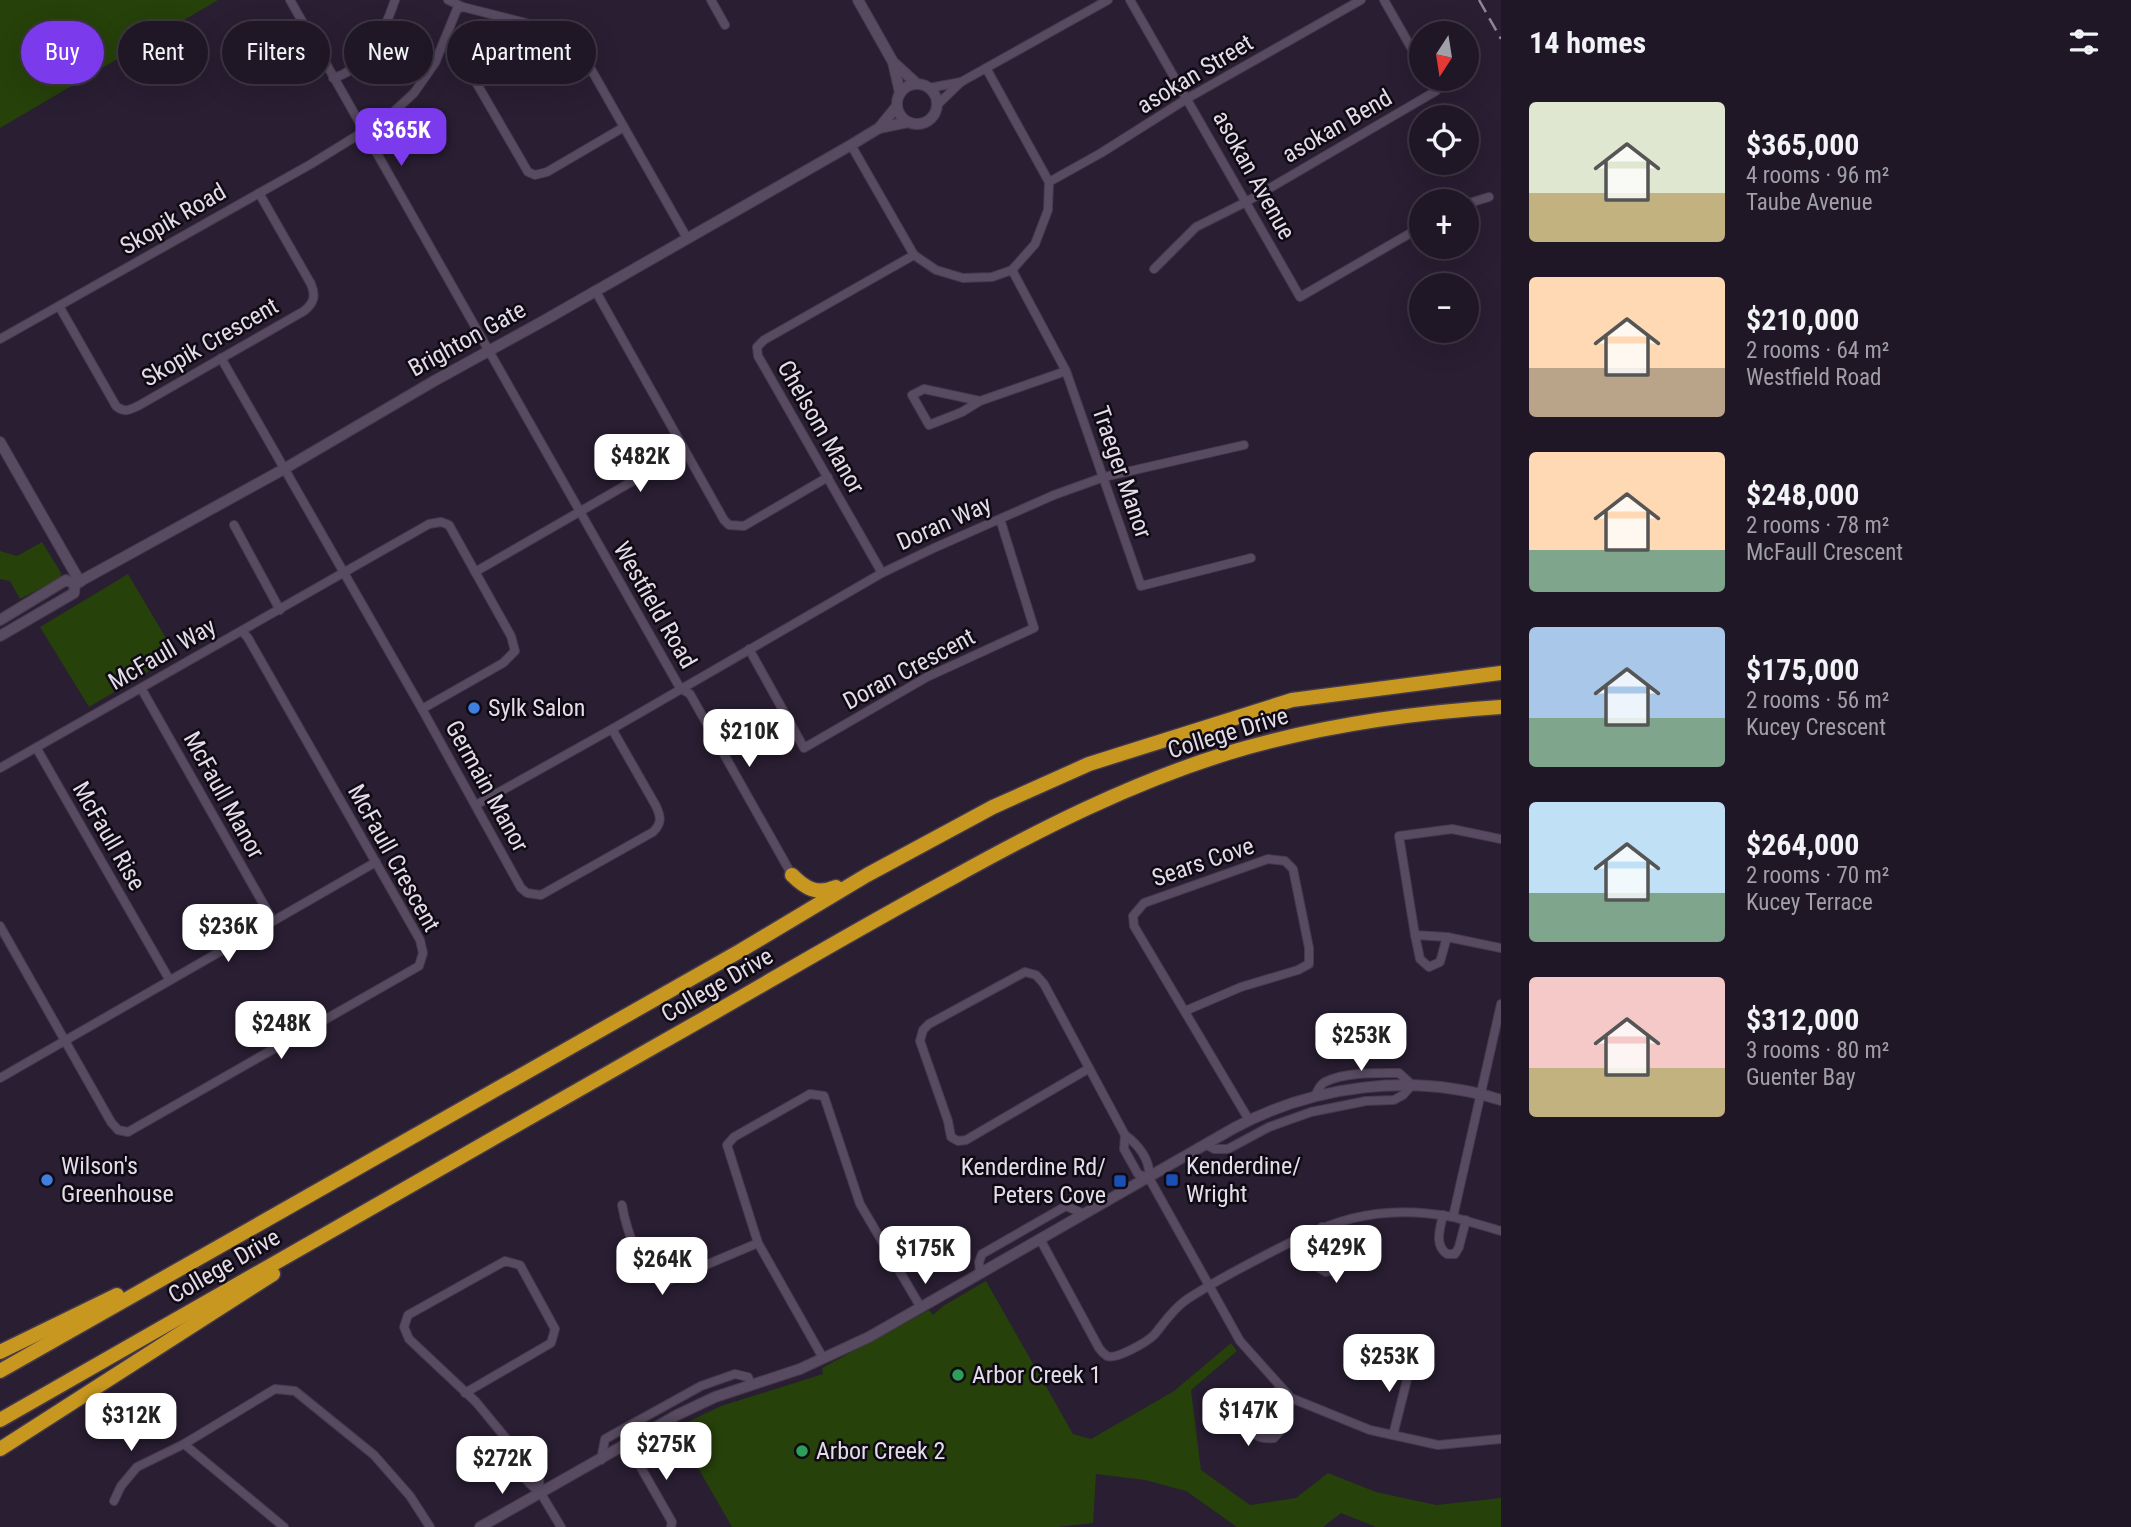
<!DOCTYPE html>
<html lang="en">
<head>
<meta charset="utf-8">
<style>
	body { margin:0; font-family:"Roboto Condensed",sans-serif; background:#2c2332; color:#f1f3f6; height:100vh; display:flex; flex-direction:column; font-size:26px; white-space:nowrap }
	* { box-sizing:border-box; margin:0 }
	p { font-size:23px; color:#a19fa7 }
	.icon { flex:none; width:38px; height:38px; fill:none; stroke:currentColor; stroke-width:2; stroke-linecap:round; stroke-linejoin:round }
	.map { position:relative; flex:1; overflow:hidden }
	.details { display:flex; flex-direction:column; background:#1f1626; width:630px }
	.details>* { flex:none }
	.top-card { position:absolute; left:21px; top:21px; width:665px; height:63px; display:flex; gap:14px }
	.needle { width:46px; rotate:192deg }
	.buttons { position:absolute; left:1409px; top:21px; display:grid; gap:14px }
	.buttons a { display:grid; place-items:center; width:70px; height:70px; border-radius:50%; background:#1f1626; box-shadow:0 7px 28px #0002,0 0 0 2px #3c3543; font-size:35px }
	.price { position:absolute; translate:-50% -60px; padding:0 16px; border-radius:14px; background:#fff; color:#222; font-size:23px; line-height:46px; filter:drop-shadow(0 2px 4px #0008) }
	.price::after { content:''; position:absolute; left:50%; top:42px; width:21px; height:16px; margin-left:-10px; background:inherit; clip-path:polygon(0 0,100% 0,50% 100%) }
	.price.current { background:#7c3aed; color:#fff }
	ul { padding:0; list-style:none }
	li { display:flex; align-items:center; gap:21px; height:175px; padding:0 28px }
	li span { display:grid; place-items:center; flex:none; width:196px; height:140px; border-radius:7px; color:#555 }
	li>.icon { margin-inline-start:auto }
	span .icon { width:84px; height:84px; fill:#fffc; stroke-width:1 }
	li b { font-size:30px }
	h2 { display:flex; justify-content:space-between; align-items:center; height:84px; padding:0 28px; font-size:30px }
	.tag { padding:0 24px; border-radius:32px; background:#1f1626; box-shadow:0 7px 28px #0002,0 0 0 2px #3c3543; font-size:24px; line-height:63px }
	.tag.current { background:#7c3aed; color:#fff }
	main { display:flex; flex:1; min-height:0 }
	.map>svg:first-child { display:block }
	.green { fill:#26410a }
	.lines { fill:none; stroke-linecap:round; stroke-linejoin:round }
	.minor-casing { stroke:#443a4b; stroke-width:10 }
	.tertiary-casing { stroke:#443a4b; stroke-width:12 }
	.motorway-casing { stroke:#443a4b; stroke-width:17 }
	.minor { stroke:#574a61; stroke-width:8 }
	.tertiary { stroke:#574a61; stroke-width:10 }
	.motorway { stroke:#c89720; stroke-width:14 }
	.rail { stroke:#8e8595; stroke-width:2.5; stroke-dasharray:14 7; stroke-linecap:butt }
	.shop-dot { fill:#3f7fe0; stroke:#0f0a13; stroke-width:2.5 }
	.transit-dot { fill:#1a4fb4; stroke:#0f0a13; stroke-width:2.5 }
	.leisure-dot { fill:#2e9e5b; stroke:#0f0a13; stroke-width:2.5 }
	.labels { text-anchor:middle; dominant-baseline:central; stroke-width:5; stroke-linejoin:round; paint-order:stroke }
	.street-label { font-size:24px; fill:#e3dce9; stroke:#0f0a13 }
	.poi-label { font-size:24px; fill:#e3dce9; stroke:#0f0a13; text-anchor:start }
</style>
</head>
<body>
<main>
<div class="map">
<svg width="1501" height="1527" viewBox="0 0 1501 1527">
	<rect width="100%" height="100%" fill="#291e32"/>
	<g class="green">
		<polygon points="0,0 218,0 0,128"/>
		<polygon points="42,542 61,573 60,578 20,599 10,581 0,579 0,551 17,556"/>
		<polygon points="128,574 176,655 89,707 40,627"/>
		<polygon points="986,1281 1073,1434 1091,1439 1174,1391 1231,1343 1237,1351 1191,1390 1201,1470 1250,1505 1296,1498 1328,1473 1376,1492 1436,1505 1501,1498 1501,1527 1376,1527 1341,1513 1323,1527 1237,1527 1186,1491 1145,1480 1096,1474 1093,1523 1057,1527 732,1527 675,1428 721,1406 823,1374 822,1368 929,1310 933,1315 943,1306"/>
	</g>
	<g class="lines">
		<g class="minor-casing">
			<g id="minor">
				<polyline points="290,0 680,688 690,694 792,875"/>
				<polyline points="448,0 463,7"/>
				<polyline points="711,0 725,25"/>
				<polyline points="1130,0 1300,297 1421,227"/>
				<polyline points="1384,0 1421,65"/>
				<polyline points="445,39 455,46 528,172 535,175 547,172 624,127"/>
				<path d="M333,78C367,69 385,30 395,0"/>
				<polyline points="929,88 961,82"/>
				<polyline points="937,105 961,82 1108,0"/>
				<polyline points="851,145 914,255 936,270 963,278 992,277 1012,270 1035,244 1048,210 1049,182 986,68"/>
				<polyline points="1049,182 1101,153 1188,98 1361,0"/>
				<polyline points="1466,204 1489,197"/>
				<polyline points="1154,269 1196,227 1246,202 1436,91 1429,79"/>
				<polyline points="1012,270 1066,371 1141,586 1251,558"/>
				<polyline points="595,290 724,520 729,525 744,526 828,477"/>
				<path d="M59,306L116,406C124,413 129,410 138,406L304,311C314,303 316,296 311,284L259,193"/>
				<polyline points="0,339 311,164 389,116 414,93 435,63 457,9 463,7 561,32 575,41 687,238"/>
				<path d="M221,358L422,709L521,888L527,893L541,895L653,832C662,823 661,817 656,806L612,729"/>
				<polyline points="980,401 962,412 929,425 912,395 924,389 980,401 1066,371"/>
				<polyline points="234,525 280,610"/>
				<polyline points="475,572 685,451"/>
				<polyline points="882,573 758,356 757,347 764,340 914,255"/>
				<polyline points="749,649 804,748 927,677 1034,628 1000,519"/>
				<polyline points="141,688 273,921"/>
				<polyline points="37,749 169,979"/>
				<polyline points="0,768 429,524 441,522 449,525 511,636 515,651 503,663 422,709"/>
				<polyline points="476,805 612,729 882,573 934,548 1054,495 1104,477 1244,445"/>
				<polyline points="1501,839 1452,829 1399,836 1415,935 1447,937 1501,948"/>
				<polyline points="0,926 111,1122 118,1130 128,1132 419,966 423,953 420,940 248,638 242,631"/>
				<polyline points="1415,935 1420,959 1429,967 1440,962 1447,937"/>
				<polyline points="1501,1004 1453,1217 1501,1231"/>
				<polyline points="1185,1011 1241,987 1298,970 1309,964 1309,948 1293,869 1285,861 1268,859 1144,903 1133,916 1134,926 1249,1120"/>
				<path d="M1088,1069L966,1140L958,1141L951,1137L948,1121L920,1041L923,1030L929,1024L1025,972L1036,975L1044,984L1125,1135C1139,1145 1151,1161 1149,1178"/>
				<polyline points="0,1078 376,862"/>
				<polyline points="1125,1135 1124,1149 1138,1174 1149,1178"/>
				<path d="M1205,1144L1214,1149H1228L1269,1127L1311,1112L1366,1101L1394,1100L1403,1095L1412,1085L1399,1073C1376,1073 1345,1072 1325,1082C1319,1085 1318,1091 1315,1096"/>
				<polyline points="1149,1178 1240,1341 1291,1398 1370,1430 1438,1445 1501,1439"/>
				<path d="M622,1205C626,1228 640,1273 663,1283L758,1243"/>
				<path d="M1443,1215C1440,1229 1434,1245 1447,1254H1455L1459,1247L1466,1220"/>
				<polyline points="1306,1234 1319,1268 1326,1272 1333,1270 1336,1262 1322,1227"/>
				<path d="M1040,1239L1099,1348C1101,1351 1104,1354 1107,1356C1116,1360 1147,1342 1154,1335C1165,1322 1172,1310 1186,1300C1210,1284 1235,1271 1260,1258C1328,1222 1374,1202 1453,1217"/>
				<polyline points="980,1273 979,1262 982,1254 1066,1206 1084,1214"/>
				<polyline points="823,1358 758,1243 727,1145 734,1137 810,1094 824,1096 860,1204 920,1306"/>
				<path d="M1280,1388L1249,1418C1251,1434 1257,1440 1274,1438L1281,1430L1291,1398"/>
				<polyline points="465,1393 551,1343 555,1329 520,1265 505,1261 408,1315 404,1327 409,1339 476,1402 514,1448 527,1456 539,1477 540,1492 561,1527"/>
				<polyline points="1393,1435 1412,1360"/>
				<polyline points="184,1444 284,1527"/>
				<polyline points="628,1445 672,1522 671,1527"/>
				<path d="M514,1448C516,1469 524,1481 540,1492"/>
				<polyline points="601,1460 605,1439 701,1386 735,1374 748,1377 751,1384"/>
				<polyline points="114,1501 121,1486 137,1467 184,1444 275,1389 295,1391 374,1455 410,1496 430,1527"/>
			</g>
		</g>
		<g class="tertiary-casing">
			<g id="tertiary">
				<polyline points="858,0 893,62 917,84"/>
				<polyline points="893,62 900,93"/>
				<circle cx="917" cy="104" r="20"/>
				<polyline points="879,128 908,122"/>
				<polyline points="0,442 80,582"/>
				<polyline points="0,620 66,580 75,584"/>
				<polyline points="0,636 74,593 75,584 284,469 434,381 545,320 851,145 879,128 897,106"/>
				<path d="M480,1527L677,1415L715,1397L800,1369L869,1337L1234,1128C1314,1085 1414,1072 1501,1100"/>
			</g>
		</g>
		<g class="motorway-casing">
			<g id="motorway">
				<path d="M792,875C806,889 817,895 836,887"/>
				<polyline points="0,1352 117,1295"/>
				<polyline points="0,1371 740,951 867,875 993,807 1089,764 1292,700 1501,673"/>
				<path d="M0,1420C219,1295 439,1169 659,1044C757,989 853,931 952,878C1040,829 1131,783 1228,753C1317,726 1408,713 1501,707"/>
				<polyline points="0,1449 273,1274"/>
			</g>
		</g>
		<use href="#minor" class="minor"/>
		<use href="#tertiary" class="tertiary"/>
		<use href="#motorway" class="motorway"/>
		<polyline class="rail" points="1479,0 1501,39"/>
	</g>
	<g class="shop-dot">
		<circle cx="474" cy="708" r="7"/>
		<circle cx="47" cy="1180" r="7"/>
	</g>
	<g class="transit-dot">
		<rect x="1165" y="1173" width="14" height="14" rx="3.5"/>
		<rect x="1113" y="1174" width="14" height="14" rx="3.5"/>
	</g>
	<g class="leisure-dot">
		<circle cx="958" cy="1375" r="7"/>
		<circle cx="802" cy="1451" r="7"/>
	</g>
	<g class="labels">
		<g class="street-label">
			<text transform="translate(1195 74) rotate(-31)">asokan Street</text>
			<text transform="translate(1337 126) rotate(-30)">asokan Bend</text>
			<text transform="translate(1254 175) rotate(61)">asokan Avenue</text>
			<text transform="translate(173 219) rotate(-30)">Skopik Road</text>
			<text transform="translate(467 339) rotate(-29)">Brighton Gate</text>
			<text transform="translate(210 342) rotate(-30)">Skopik Crescent</text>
			<text transform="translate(821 427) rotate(60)">Chelsom Manor</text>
			<text transform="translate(1122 472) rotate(71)">Traeger Manor</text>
			<text transform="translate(944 523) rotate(-24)">Doran Way</text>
			<text transform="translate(655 605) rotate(60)">Westfield Road</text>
			<text transform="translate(162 654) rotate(-30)">McFaull Way</text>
			<text transform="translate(909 669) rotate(-28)">Doran Crescent</text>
			<text transform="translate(1228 733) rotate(-17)">College Drive</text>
			<text transform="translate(487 786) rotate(61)">Germain Manor</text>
			<text transform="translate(224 795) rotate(61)">McFaull Manor</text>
			<text transform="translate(109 836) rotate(60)">McFaull Rise</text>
			<text transform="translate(394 858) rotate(61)">McFaull Crescent</text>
			<text transform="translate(1203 862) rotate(-19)">Sears Cove</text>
			<text transform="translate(717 985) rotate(-30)">College Drive</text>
			<text transform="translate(224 1266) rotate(-30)">College Drive</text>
		</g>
		<g class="poi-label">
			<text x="488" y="708">Sylk Salon</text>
			<text x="61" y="1166">Wilson's<tspan x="61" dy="28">Greenhouse</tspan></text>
			<text x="1186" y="1166">Kenderdine/<tspan x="1186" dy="28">Wright</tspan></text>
			<text x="1106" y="1167" text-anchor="end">Kenderdine Rd/<tspan x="1106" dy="28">Peters Cove</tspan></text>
			<text x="972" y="1375">Arbor Creek 1</text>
			<text x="816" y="1451">Arbor Creek 2</text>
		</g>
	</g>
</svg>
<div class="buttons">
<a><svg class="needle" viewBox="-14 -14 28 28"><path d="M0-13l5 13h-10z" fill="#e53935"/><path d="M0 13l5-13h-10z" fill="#a19fa7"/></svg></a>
<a><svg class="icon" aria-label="locate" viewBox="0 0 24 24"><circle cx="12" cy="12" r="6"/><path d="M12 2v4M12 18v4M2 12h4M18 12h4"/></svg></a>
<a>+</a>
<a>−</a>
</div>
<b class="price current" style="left:401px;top:168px">$365K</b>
<b class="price" style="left:640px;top:494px">$482K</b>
<b class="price" style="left:749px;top:769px">$210K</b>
<b class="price" style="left:228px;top:964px">$236K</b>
<b class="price" style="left:281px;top:1061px">$248K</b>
<b class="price" style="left:1361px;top:1073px">$253K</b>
<b class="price" style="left:1336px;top:1285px">$429K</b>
<b class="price" style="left:925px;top:1286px">$175K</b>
<b class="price" style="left:662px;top:1297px">$264K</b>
<b class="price" style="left:1389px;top:1394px">$253K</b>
<b class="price" style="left:1248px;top:1448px">$147K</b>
<b class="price" style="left:131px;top:1453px">$312K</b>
<b class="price" style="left:666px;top:1482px">$275K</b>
<b class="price" style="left:502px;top:1496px">$272K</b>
<div class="top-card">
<a class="tag current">Buy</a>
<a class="tag">Rent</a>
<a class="tag">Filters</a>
<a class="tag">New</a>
<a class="tag">Apartment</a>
</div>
</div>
<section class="details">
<h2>14 homes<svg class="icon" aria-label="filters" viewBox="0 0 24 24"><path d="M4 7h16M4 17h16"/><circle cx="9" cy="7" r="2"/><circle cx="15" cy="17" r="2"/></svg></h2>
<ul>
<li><span style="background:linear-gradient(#dfe7d0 65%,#c2b280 0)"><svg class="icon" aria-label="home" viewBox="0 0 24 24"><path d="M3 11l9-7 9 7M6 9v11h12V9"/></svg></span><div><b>$365,000</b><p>4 rooms · 96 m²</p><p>Taube Avenue</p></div></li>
<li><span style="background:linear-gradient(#ffd9b3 65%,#b9a48a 0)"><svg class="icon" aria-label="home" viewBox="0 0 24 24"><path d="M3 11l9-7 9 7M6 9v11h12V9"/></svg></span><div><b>$210,000</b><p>2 rooms · 64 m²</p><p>Westfield Road</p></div></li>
<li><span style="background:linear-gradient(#ffd9b3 70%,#7fa58c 0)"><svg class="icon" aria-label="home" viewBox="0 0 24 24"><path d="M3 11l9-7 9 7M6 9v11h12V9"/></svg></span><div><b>$248,000</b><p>2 rooms · 78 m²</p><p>McFaull Crescent</p></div></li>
<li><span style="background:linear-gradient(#a9c7e8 65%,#7fa58c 0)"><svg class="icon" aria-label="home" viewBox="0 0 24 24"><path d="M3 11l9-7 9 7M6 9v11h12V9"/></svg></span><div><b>$175,000</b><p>2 rooms · 56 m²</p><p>Kucey Crescent</p></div></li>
<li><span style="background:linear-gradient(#bfe0f5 65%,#7fa58c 0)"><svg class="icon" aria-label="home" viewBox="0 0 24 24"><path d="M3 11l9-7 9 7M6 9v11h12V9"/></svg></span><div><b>$264,000</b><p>2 rooms · 70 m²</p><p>Kucey Terrace</p></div></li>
<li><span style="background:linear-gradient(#f6c9c9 65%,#c2b280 0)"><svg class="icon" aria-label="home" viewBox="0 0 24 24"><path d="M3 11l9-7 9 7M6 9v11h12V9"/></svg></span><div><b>$312,000</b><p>3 rooms · 80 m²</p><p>Guenter Bay</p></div></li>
</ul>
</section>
</main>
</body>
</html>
